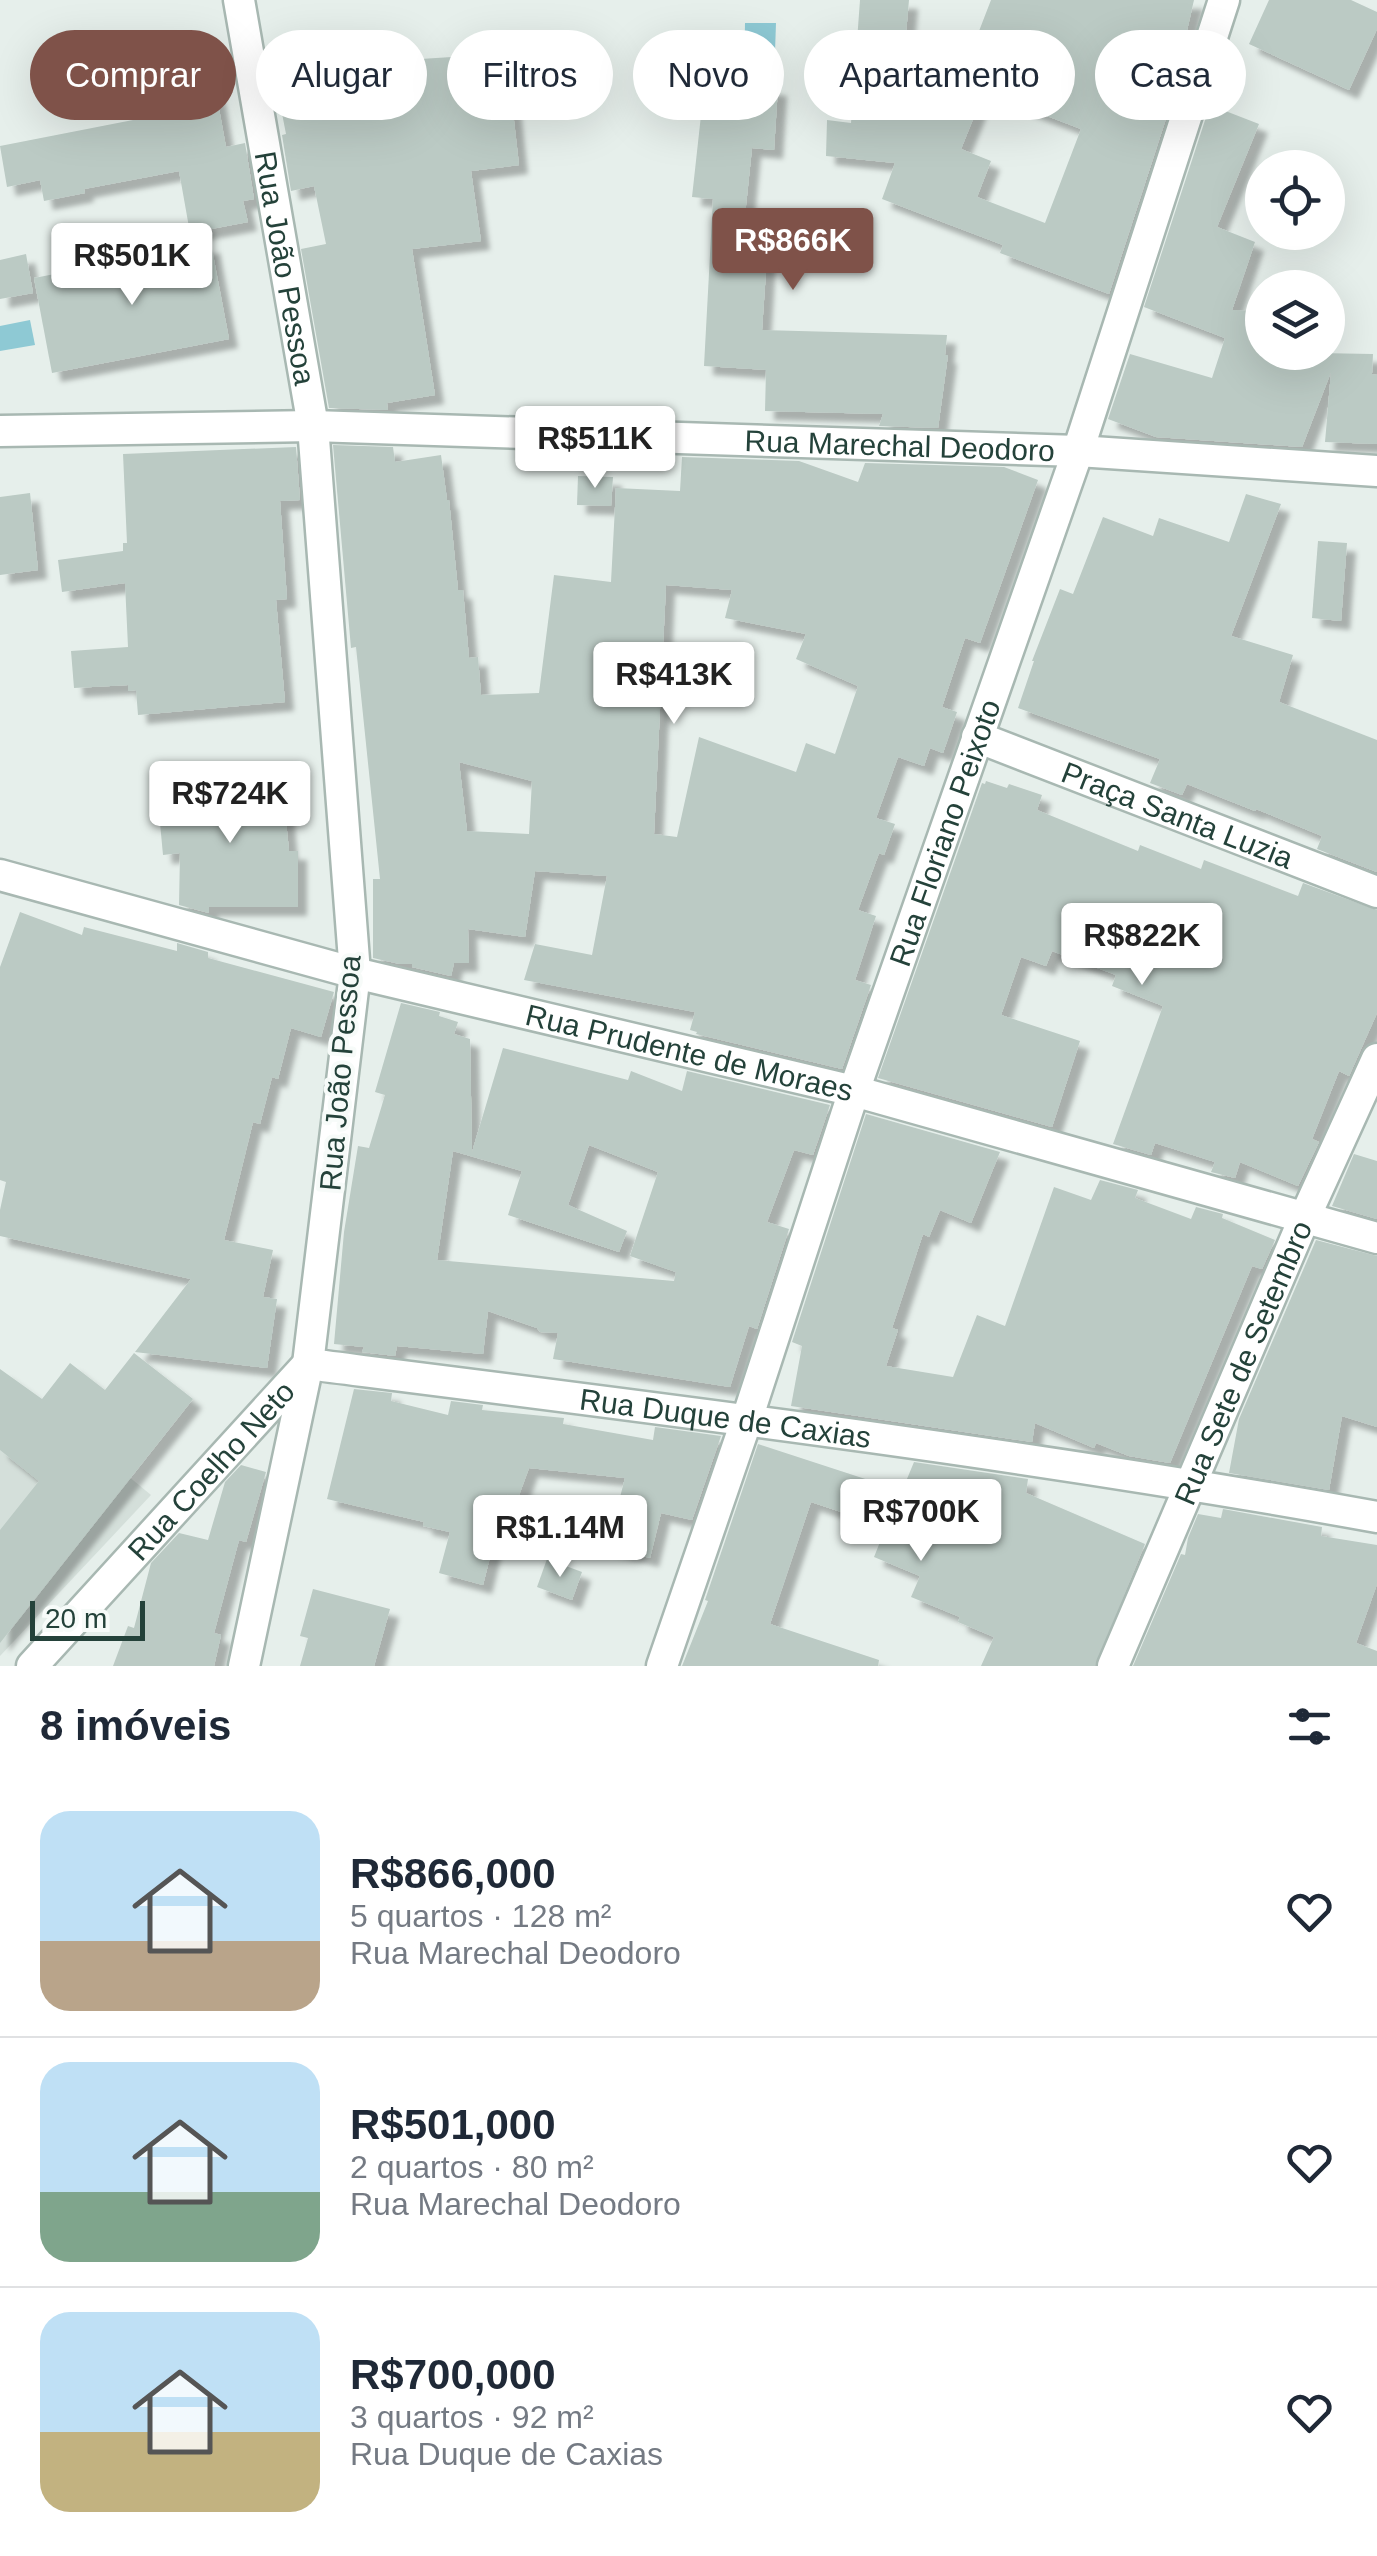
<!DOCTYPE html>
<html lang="pt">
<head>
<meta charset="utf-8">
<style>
	body { margin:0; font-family:Arial,sans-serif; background:#f2f2f3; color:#1f2937; height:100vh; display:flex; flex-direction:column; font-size:38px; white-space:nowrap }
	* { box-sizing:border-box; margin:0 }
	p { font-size:32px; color:#747a83 }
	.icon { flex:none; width:55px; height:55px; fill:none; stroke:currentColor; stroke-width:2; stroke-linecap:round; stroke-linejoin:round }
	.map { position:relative; height:1666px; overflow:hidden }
	.panel { display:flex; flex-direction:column; background:#fff; flex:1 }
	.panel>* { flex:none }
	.banner { position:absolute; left:30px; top:30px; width:1318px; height:90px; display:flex; gap:20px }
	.tools { position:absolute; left:1245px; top:150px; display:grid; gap:20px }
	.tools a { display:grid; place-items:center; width:100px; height:100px; border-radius:50%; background:#fff; box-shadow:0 10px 40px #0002; font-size:50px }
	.scale { position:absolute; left:30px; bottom:25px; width:115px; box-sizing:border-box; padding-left:10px; border:5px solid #24423a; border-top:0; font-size:28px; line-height:35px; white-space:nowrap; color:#24423a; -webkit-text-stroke:8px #f7fbf9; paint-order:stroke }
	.price { position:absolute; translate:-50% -85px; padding:0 22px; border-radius:10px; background:#fff; color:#222; font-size:32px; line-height:65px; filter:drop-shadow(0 2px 5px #0008) }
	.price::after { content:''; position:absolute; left:50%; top:60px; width:30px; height:22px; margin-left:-15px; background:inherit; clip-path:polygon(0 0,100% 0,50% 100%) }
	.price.current { background:#7f5249; color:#fff }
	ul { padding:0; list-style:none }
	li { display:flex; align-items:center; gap:30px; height:250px; padding:0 40px }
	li+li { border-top:2px solid #e0e1e3 }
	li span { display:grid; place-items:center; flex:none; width:280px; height:200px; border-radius:30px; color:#555 }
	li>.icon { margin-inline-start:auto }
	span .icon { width:120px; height:120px; fill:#fffc; stroke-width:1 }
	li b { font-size:42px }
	h2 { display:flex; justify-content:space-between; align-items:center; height:120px; padding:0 40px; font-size:42px }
	.pill { padding:0 35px; border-radius:45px; background:#fff; box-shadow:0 10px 40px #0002; font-size:35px; line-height:90px }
	.pill.current { background:#7f5249; color:#fff }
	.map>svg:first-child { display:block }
	.built { fill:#d4dfda }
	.water { fill:#8ec9d4 }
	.building { fill:#bbcac4; fill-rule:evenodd; filter:url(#shadow) }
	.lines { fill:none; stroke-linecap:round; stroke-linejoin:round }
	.minor-casing { stroke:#a8b8b2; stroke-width:35 }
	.minor { stroke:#fff; stroke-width:30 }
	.labels { text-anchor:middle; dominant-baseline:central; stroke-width:8; stroke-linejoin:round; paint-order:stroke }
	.street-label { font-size:30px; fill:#24423a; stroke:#f7fbf9 }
</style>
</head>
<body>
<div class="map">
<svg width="1377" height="1666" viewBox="0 0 1377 1666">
	<defs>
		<filter id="shadow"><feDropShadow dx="9" dy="9" stdDeviation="2.5" flood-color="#0004"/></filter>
	</defs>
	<rect width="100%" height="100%" fill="#e6efeb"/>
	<polygon class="built" points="0,1370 151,1495 0,1656"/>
	<g class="water">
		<polygon points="745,23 776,23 774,80 744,80"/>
		<polygon points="30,320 35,345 0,351 0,326"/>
	</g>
	<g class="building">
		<path d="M860,0H909L906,33L969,57L991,0H1194L1173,91H1175L1109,294L1000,253L1003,245L882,199L895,163L826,156L827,120L851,123ZM984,92L1081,129L1045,223L977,197L991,161L961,149Z"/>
		<polygon points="1269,0 1351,0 1377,12 1377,29 1349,90 1249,44"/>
		<polygon points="512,53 515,102 512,103 519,165 471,171 481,241 412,249 435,395 387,403 388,410 329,408 301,249 326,244 314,186 291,191 282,135 286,134 279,98 305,93 302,68 373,58 374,62"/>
		<polygon points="705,79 778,87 774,150 752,148 744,225 769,227 762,330 947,335 945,355 948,355 938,428 879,426 883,414 765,411 766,370 704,366 713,199 692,197"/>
		<polygon points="216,92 226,147 245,143 254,199 243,201 248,222 190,233 179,171 84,189 85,193 44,201 40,180 7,187 0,146 179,111 177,100"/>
		<polygon points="1210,105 1259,124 1217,227 1255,242 1232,310 1262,311 1262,352 1373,354 1372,374 1377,375 1377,444 1325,442 1331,372 1302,447 1156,437 1108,419 1130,354 1212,378 1225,338 1144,307"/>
		<polygon points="211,244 229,339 52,373 34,278"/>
		<polygon points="26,254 33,293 0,299 0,260"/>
		<path d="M333,445L393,447L395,462L441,455L447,500H449L458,590H463L469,658L478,657L481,695L539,693L554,575L611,582L616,488L680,491L682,457L799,461L858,482L865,463L1004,467L1038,480L980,643L965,638L942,707L957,712L943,753L930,748L924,766L898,757L876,818L895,824L884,855L879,853L858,910L876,916L855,980L871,985L842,1069L696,1034L697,1032L690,1030L695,1012L524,980L535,944L592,955L607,876L535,871L525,937L468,929L469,963H454L451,976L412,967V964H400L373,958V879H380L356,647L351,648ZM666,585L732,590L725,618L806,634L796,659L858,686L835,754L806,743L796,772L699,737L677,837L654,834ZM459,762L532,781L529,834L467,831Z"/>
		<polygon points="296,447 300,500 280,501 287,599 276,600 285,702 138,715 136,690 128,691 128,685 74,688 71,651 128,647 125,583 62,592 58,560 123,551 123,543 127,543 123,454"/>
		<polygon points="578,476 613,477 611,506 577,505"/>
		<polygon points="30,493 38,570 0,575 0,497"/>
		<polygon points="1246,494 1281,504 1231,636 1293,655 1279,702 1377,740 1377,872 1317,849 1322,836 1256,809 1255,811 1187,784 1182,795 1150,783 1160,759 1018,708 1034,661 1032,661 1060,589 1073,594 1103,517 1153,536 1159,518 1229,542"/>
		<polygon points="1318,541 1347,543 1341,621 1312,618"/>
		<polygon points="282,780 289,851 298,851 298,907 209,907 209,913 179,905 180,853 163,855 157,791"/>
		<polygon points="986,781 1007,788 1009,784 1042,795 1037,810 1138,851 1140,845 1201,869 1204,860 1298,896 1303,883 1377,910 1377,1013 1349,1076 1339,1071 1312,1139 1319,1142 1298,1186 1240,1162 1235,1178 1211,1172 1215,1162 1155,1143 1151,1155 1113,1144 1163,1006 1112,986 1116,975 1052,951 1046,966 1021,957 1001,1015 1080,1041 1052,1127 878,1078 982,783 985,784"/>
		<polygon points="20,912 82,935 84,927 177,951 177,943 208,952 208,958 334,992 321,1037 291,1028 278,1079 272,1077 260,1124 253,1122 224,1240 273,1250 263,1297 277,1299 267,1368 135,1352 191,1279 0,1236 0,1210 6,1182 0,1180 0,967"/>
		<path d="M401,1003L440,1012L439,1016L458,1022L454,1034L470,1039L472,1152L503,1048L628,1080L631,1071L682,1091L687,1071L830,1105L813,1155L794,1150L767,1222L789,1229L757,1329L749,1326L730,1387L553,1359L558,1333L540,1332L537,1328L488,1311L483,1354L397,1346L395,1356L362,1352L364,1347L334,1344L344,1232L358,1146L369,1148L385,1095L375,1092ZM589,1145L658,1172L630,1256L676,1272L674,1281L437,1260L453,1151L522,1171L508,1215L619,1252L627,1231L568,1205Z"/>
		<polygon points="866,1114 1000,1152 971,1223 940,1210 929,1237 923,1234 892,1328 898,1330 886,1366 953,1377 977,1315 1005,1326 1054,1187 1091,1200 1100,1180 1138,1190 1135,1198 1191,1219 1196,1207 1223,1214 1222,1218 1275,1240 1262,1269 1252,1266 1170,1463 1129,1456 1096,1443 1094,1448 1035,1423 1032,1442 791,1406 802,1346 792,1342"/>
		<polygon points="1354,1154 1377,1161 1377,1219 1332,1206"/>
		<polygon points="1316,1240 1377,1256 1377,1427 1342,1416 1329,1490 1229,1473 1239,1419"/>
		<polygon points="134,1353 193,1399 0,1643 0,1530 39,1481 0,1450 0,1369 42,1399 70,1363 105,1390"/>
		<polygon points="354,1389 392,1393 391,1401 448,1415 451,1401 483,1405 482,1410 564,1418 563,1424 653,1440 655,1427 721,1436 692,1520 661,1513 650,1558 607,1547 625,1478 529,1468 518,1498 506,1494 483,1585 439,1573 450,1532 423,1526 424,1522 327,1499"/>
		<polygon points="758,1444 902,1491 914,1462 1028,1479 1026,1493 1145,1544 1095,1666 981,1666 994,1637 958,1622 960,1617 911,1597 920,1576 874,1557 886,1527 811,1502 770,1624 879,1660 878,1666 682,1666 708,1601 705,1600"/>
		<polygon points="241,1465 266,1472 246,1542 239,1540 214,1633 221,1635 214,1666 113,1666 128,1626 134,1628 151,1563 179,1533 208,1540 225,1482"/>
		<polygon points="1223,1509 1322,1527 1321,1536 1377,1545 1377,1584 1356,1643 1377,1651 1377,1666 1133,1666 1181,1554 1185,1555 1188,1538 1198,1514 1221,1518"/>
		<polygon points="547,1559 582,1572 572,1600 537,1587"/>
		<polygon points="313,1589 390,1609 374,1666 300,1666 308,1638 300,1636"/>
	</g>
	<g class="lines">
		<g class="minor-casing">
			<g id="minor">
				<path id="s1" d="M239,0L313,426L355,973L308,1364L244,1666"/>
				<path id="s2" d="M0,431L313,426L1078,451L1377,471"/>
				<path id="s3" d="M977,737L1377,892"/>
				<path id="s4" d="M0,875L355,973L854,1091L1377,1238"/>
				<path id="s5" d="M32,1666L308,1364C665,1409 1023,1453 1377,1517"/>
				<path id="s6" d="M662,1666L747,1419L854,1091L1078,451L1224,0"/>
				<path id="s7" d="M1113,1666L1304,1219L1377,1059"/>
			</g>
		</g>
		<use href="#minor" class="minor"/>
	</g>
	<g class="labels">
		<g class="street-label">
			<text stroke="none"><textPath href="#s1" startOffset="272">Rua João Pessoa</textPath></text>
			<text stroke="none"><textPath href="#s2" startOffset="900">Rua Marechal Deodoro</textPath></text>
			<text stroke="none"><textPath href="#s3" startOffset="215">Praça Santa Luzia</textPath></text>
			<text stroke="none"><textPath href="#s6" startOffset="880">Rua Floriano Peixoto</textPath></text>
			<text stroke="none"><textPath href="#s4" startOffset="712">Rua Prudente de Moraes</textPath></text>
			<text transform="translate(340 1073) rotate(-85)">Rua João Pessoa</text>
			<text stroke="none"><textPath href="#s7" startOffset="330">Rua Sete de Setembro</textPath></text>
			<text stroke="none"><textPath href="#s5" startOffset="830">Rua Duque de Caxias</textPath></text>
			<text stroke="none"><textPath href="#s5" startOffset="265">Rua Coelho Neto</textPath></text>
		</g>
	</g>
</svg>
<div class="tools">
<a><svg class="icon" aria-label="locate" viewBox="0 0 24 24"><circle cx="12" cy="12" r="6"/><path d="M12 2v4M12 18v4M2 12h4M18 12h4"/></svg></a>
<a><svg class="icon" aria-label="layers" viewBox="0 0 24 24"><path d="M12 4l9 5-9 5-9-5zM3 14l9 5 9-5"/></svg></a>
</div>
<div class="scale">20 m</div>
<b class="price current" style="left:793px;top:293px">R$866K</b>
<b class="price" style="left:132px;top:308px">R$501K</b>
<b class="price" style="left:595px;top:491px">R$511K</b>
<b class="price" style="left:674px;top:727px">R$413K</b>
<b class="price" style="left:230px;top:846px">R$724K</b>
<b class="price" style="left:1142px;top:988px">R$822K</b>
<b class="price" style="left:921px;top:1564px">R$700K</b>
<b class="price" style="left:560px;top:1580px">R$1.14M</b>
<div class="banner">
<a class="pill current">Comprar</a>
<a class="pill">Alugar</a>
<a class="pill">Filtros</a>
<a class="pill">Novo</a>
<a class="pill">Apartamento</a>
<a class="pill">Casa</a>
</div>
</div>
<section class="panel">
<h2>8 imóveis<svg class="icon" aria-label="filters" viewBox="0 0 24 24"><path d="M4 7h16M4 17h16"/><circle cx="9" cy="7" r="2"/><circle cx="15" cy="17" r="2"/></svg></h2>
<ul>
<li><span style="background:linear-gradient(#bfe0f5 65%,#b9a48a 0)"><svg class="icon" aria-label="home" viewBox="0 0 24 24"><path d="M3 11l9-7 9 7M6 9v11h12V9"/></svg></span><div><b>R$866,000</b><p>5 quartos · 128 m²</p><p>Rua Marechal Deodoro</p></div><svg class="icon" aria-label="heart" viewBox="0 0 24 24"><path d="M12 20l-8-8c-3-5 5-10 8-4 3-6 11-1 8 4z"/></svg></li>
<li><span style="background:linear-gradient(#bfe0f5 65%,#7fa58c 0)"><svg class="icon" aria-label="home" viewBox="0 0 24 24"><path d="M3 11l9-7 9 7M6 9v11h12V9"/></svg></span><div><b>R$501,000</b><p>2 quartos · 80 m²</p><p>Rua Marechal Deodoro</p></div><svg class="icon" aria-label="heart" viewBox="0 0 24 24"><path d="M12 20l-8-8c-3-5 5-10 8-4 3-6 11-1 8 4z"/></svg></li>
<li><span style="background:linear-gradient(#bfe0f5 60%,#c2b280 0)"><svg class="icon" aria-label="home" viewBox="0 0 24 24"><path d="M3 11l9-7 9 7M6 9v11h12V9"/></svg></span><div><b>R$700,000</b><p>3 quartos · 92 m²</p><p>Rua Duque de Caxias</p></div><svg class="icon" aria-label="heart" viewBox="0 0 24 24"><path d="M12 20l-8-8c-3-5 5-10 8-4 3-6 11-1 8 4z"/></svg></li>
</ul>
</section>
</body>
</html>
